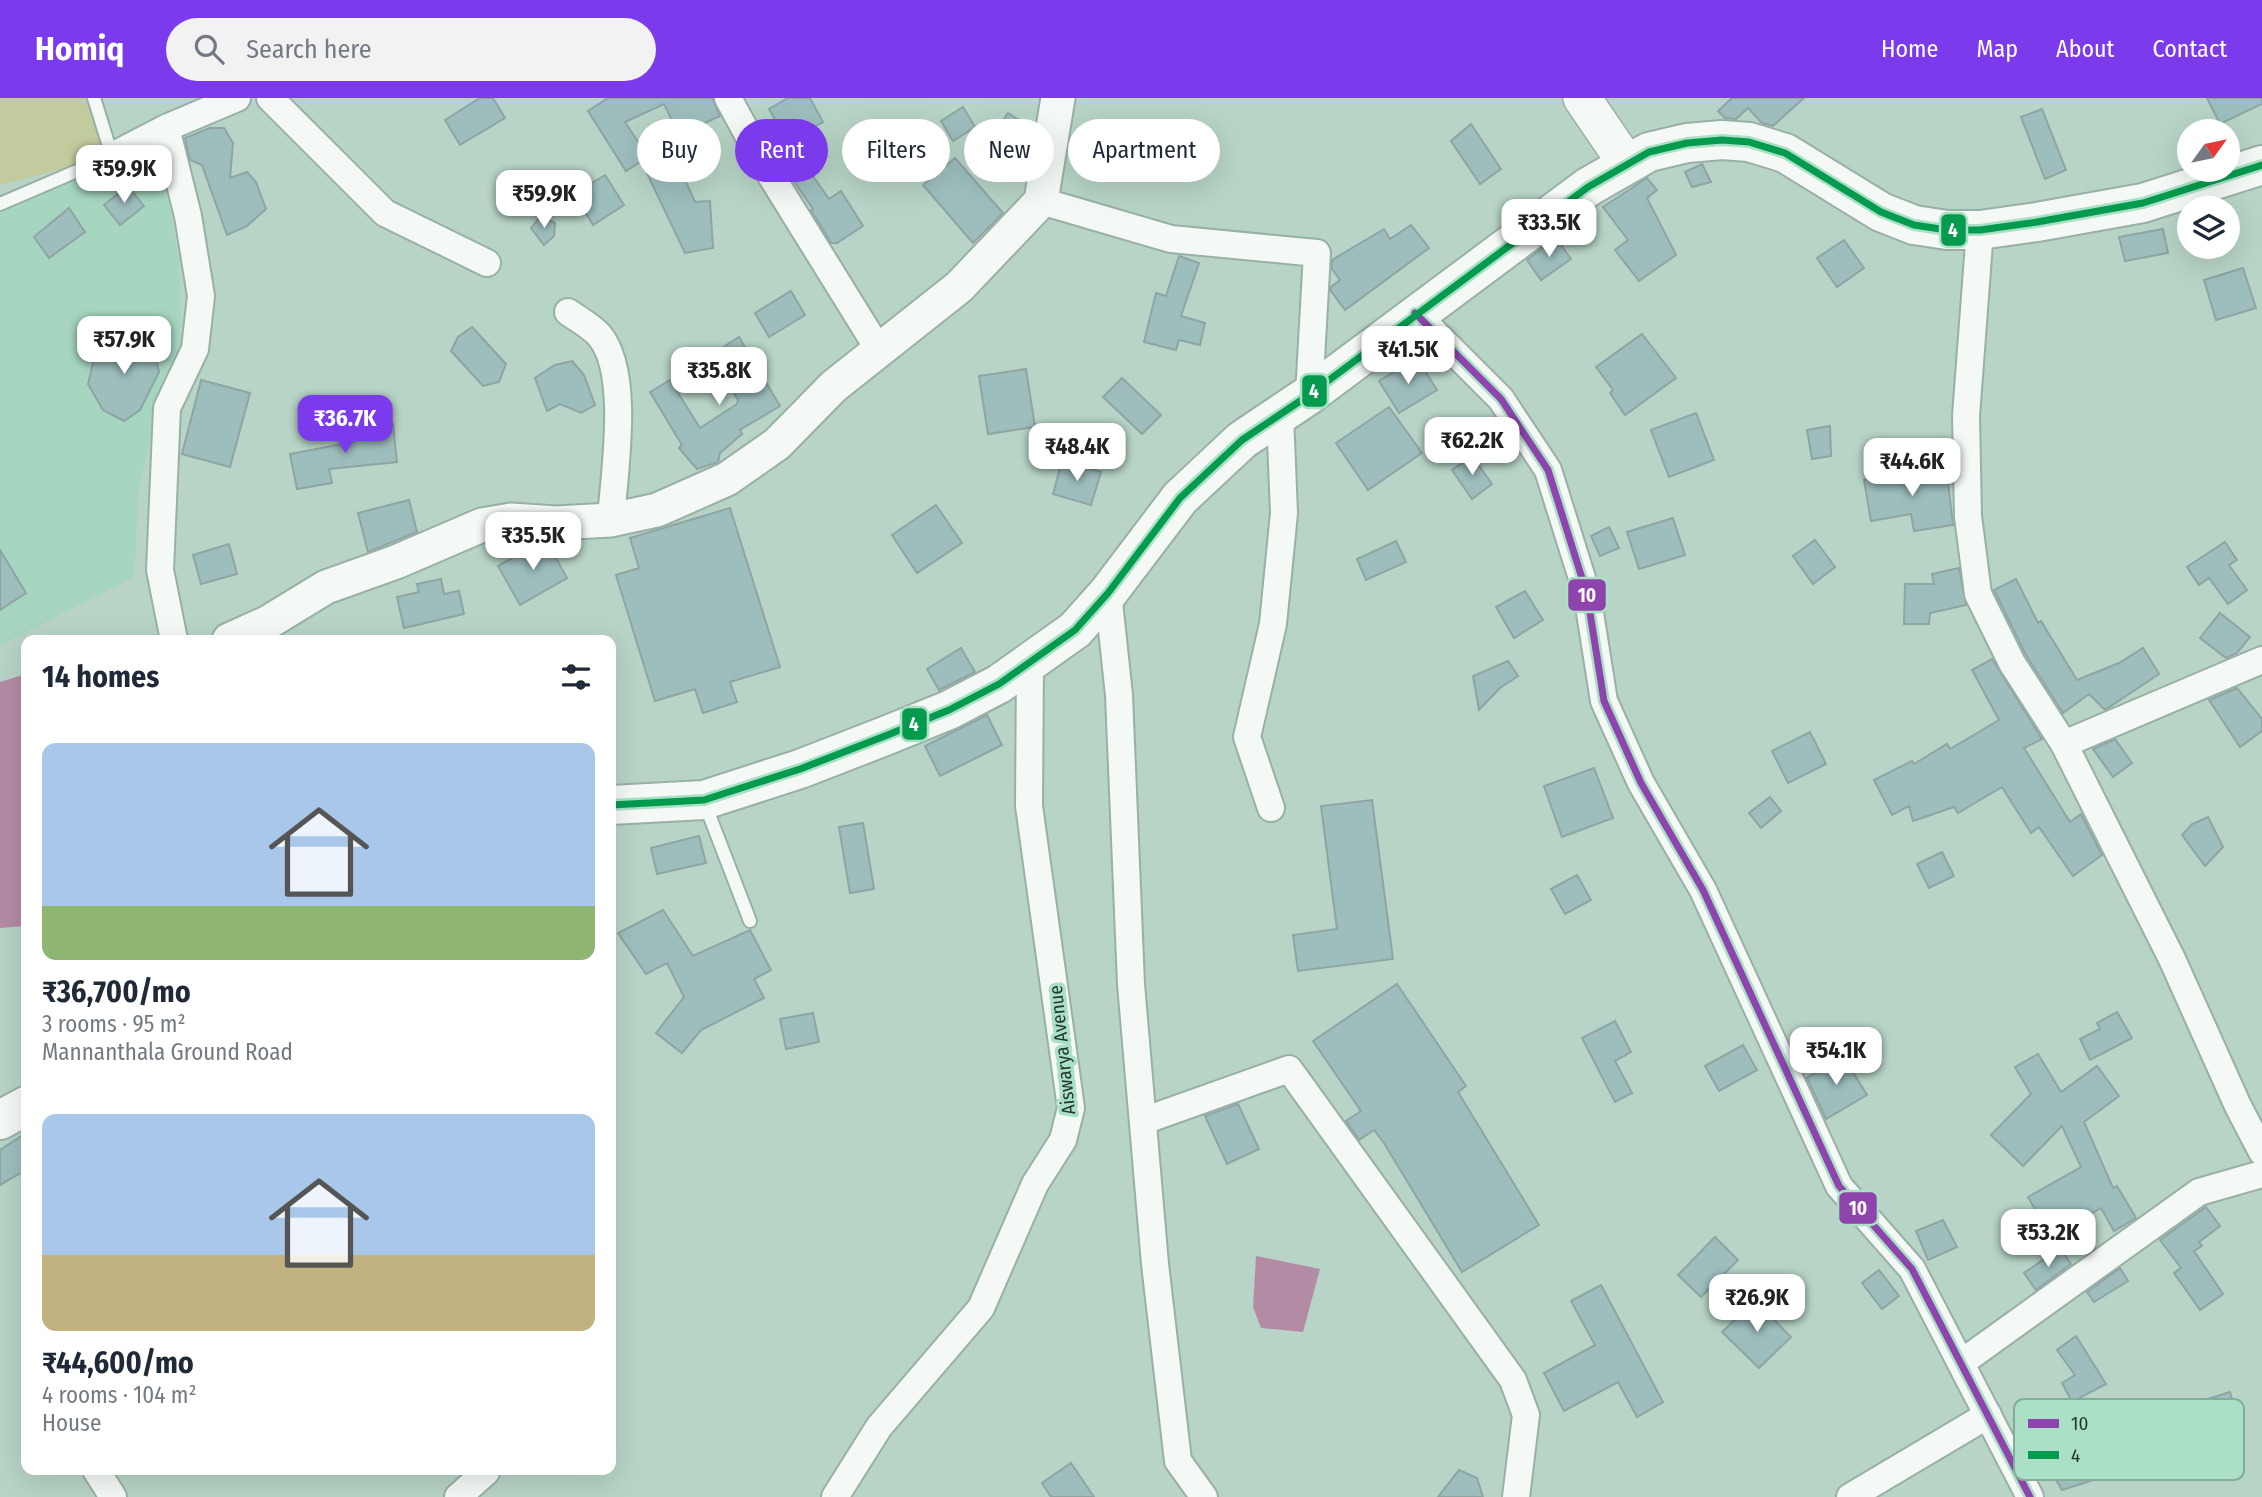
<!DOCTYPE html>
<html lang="en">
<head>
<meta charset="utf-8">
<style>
	body { margin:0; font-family:"Fira Sans Condensed",sans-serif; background:#f2f2f3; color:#1f2937; height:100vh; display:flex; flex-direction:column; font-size:26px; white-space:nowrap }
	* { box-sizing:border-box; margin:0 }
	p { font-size:23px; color:#747a83 }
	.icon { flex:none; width:38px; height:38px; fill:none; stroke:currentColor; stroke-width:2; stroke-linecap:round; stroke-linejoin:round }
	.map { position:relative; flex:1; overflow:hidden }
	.sheet { position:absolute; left:21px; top:537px; width:595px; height:840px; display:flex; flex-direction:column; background:#fff; border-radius:14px; box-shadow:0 7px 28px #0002 }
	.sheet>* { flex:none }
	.top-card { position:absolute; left:637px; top:21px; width:665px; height:63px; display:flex; gap:14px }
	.needle { width:46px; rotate:57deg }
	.buttons { position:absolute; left:2177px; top:21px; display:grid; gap:14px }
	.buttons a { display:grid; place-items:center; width:63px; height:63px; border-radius:50%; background:#fff; box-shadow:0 7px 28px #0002; font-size:35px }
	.price { position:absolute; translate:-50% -60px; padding:0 16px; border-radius:14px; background:#fff; color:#222; font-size:23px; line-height:46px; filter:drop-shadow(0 2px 4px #0008) }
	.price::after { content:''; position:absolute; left:50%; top:42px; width:21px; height:16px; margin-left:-10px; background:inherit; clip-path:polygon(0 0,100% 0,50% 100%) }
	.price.active { background:#7c3aed; color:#fff }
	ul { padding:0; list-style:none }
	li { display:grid; align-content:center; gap:14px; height:371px; padding:0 21px }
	li span { display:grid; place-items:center; height:217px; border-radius:14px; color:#555 }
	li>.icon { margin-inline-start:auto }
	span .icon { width:126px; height:126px; fill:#fffc; stroke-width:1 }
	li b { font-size:30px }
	h2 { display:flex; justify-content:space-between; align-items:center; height:84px; padding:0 21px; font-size:30px }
	.pill { padding:0 24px; border-radius:32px; background:#fff; box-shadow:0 7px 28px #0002; font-size:24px; line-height:63px }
	.pill.active { background:#7c3aed; color:#fff }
	header { display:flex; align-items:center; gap:42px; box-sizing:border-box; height:98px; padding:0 35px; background:#7c3aed; color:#fff }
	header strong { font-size:33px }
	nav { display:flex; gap:38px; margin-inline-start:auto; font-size:24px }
	.search { width:490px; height:63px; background:#f2f2f3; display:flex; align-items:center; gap:18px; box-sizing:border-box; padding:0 24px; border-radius:38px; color:#747a83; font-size:26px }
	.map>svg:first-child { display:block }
	.built { fill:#a6d6bf }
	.green { fill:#c1cb9e }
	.water { fill:#b48ba4 }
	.building { fill:#9ebebe; stroke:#8ea5a3; stroke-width:2 }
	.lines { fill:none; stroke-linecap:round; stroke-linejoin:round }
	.service-casing { stroke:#99b0a6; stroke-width:16 }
	.minor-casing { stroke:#99b0a6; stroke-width:30 }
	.tertiary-casing { stroke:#99b0a6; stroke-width:37 }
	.secondary-casing { stroke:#99b0a6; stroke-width:40 }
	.primary-casing { stroke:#99b0a6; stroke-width:42 }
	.service { stroke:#f4f9f6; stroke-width:12 }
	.minor { stroke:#f4f9f6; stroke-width:26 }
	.tertiary { stroke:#f4f9f6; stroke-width:33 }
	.secondary { stroke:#f4f9f6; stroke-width:37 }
	.primary { stroke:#f4f9f6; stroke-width:38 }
	.bus-1-casing { stroke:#abe0c7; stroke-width:12 }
	.bus-2-casing { stroke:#abe0c7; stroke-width:12 }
	.bus-1 { stroke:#8e44ad; stroke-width:7 }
	.bus-2 { stroke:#049b4e; stroke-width:7 }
	.labels { text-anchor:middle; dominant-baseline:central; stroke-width:7; stroke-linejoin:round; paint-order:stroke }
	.street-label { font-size:19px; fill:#23382f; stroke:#abe0c7 }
	.key { fill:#abe0c7; stroke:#82ae99; stroke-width:2 }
	.key-label { font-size:19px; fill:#23382f }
	.line-badge { stroke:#abe0c7; stroke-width:2.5 }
	.badge-label { font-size:19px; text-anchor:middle; font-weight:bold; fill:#fff }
</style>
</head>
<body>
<header>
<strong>Homiq</strong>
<div class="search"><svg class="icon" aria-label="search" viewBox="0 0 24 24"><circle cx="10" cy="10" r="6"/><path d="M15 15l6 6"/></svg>Search here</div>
<nav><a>Home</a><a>Map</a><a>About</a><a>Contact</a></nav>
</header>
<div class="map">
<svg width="2262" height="1399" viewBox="0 0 2262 1399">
	<rect width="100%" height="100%" fill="#b7d4c6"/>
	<polygon class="built" points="148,49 169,104 180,172 181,251 154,325 139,390 134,479 0,547 0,107"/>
	<polygon class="green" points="0,0 100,0 112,58 0,87"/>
	<g class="water">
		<polygon points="26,576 26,828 0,830 0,584"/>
		<polygon points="1256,1158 1320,1171 1303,1234 1261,1230 1253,1209"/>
	</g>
	<g class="building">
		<polygon points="480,0 493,0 505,20 460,47 445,22"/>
		<polygon points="608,0 712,0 720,18 679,37 664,6 625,24 648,59 626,73 588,13"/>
		<polygon points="788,0 810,0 823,24 807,33 826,58 808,71 829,101 841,93 863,128 837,145 831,145 811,112 813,111 782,66 795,57 769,11"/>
		<polygon points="1732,0 1804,0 1773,28 1762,25 1748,10 1736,21 1725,20 1718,13"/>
		<polygon points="2207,0 2262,0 2262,6 2220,26"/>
		<polygon points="963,9 975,29 953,43 941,23"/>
		<polygon points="2042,11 2066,72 2045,81 2021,19"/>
		<polygon points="1008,15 1033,31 1027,63 991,40"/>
		<polygon points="1471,26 1501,71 1480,86 1451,43"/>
		<polygon points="210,30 224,30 233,45 230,80 247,74 256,84 266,111 247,128 227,137 202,67 190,62 185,40"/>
		<polygon points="680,42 696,69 683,77 695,104 710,103 713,150 685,155 642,65"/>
		<polygon points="955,60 1003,115 973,145 923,87"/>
		<polygon points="1702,66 1711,84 1692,89 1685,74"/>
		<polygon points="605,77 624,107 593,127 574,96"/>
		<polygon points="1647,80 1657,92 1647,100 1676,157 1639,183 1615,152 1628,142 1603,109"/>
		<polygon points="128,88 144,108 120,127 104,107"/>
		<polygon points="69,110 85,134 49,160 34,139"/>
		<polygon points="541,118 555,125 554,138 544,147 531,130"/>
		<polygon points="1411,127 1429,150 1345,212 1331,193 1331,189 1340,182 1332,171 1332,162 1384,131 1390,141"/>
		<polygon points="2163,131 2168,155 2125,163 2119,139"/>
		<polygon points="1556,140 1571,161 1541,182 1527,162"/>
		<polygon points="1844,142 1864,170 1837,189 1817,160"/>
		<polygon points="1179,158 1199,165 1181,218 1205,225 1200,247 1179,242 1176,252 1144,244 1156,195 1166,198"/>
		<polygon points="2243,170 2256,210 2216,222 2204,182"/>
		<polygon points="791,193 805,217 769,239 755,215"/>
		<polygon points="472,229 506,266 499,284 483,288 451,253 458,239"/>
		<polygon points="1642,236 1676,280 1625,317 1610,295 1613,292 1596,269"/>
		<polygon points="137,238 150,238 159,274 140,312 124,323 103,312 88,286 95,256"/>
		<polygon points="739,239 780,308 740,332 742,336 720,355 718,364 697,371 679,350 682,347 650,294 670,282 700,330 737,306 738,302 710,258"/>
		<polygon points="1417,260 1437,292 1399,315 1379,283"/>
		<polygon points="572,263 584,277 595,307 581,315 560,306 547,313 535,280 555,267"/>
		<polygon points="1026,271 1035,329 988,336 979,278"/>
		<polygon points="1122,280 1161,317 1142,336 1103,299"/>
		<polygon points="201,282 250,295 230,369 182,356"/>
		<polygon points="1389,309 1422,355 1368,392 1336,345"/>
		<polygon points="1696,315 1714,362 1669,379 1651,332"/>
		<polygon points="393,326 397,364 329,371 332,385 297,391 290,356 353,344 351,330"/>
		<polygon points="1830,328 1831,358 1812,361 1807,332"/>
		<polygon points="1472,358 1492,386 1472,401 1452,372"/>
		<polygon points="1062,363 1101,374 1091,407 1053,396"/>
		<polygon points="1946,368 1953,427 1914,433 1911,416 1871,423 1864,382"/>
		<polygon points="409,402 417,434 368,454 358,415"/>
		<polygon points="936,407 962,445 917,475 892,437"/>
		<polygon points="730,410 780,569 730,584 737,604 703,615 695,591 655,603 616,477 639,470 630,440"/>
		<polygon points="1673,420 1685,457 1639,471 1627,434"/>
		<polygon points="1609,429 1619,450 1600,458 1591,438"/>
		<polygon points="1815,442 1835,469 1813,486 1793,458"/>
		<polygon points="542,443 547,444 567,480 520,507 498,468"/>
		<polygon points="1396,443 1406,464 1366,482 1357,461"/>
		<polygon points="2225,444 2237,462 2229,467 2247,492 2228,506 2209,480 2199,487 2187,469"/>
		<polygon points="229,446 237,476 201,486 193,457"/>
		<polygon points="0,452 26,495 0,512"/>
		<polygon points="1959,470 1966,507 1930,515 1929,526 1904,526 1905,486 1934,486 1932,476"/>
		<polygon points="441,481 444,496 459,493 464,516 404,530 397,499 419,494 417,486"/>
		<polygon points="2016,481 2038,525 2041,523 2077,582 2119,565 2143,550 2159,576 2105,612 2089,596 2063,615 2026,557 1994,492"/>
		<polygon points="1525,493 1543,522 1514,540 1496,509"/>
		<polygon points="2220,515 2250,539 2237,555 2226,560 2200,540"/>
		<polygon points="961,550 975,574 939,592 927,571"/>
		<polygon points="1992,561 2042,641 2024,650 2070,724 2081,716 2102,757 2073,778 2039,729 2031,735 2002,689 1958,715 1954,709 1913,723 1909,708 1892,717 1874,682 1912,663 1914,666 1947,646 1950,651 1999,622 1972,572"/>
		<polygon points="1508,563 1518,578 1500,590 1479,612 1473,578"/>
		<polygon points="2237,590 2262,621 2262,633 2240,649 2209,602"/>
		<polygon points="987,617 1002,647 940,678 925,648"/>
		<polygon points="1810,634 1826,666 1788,685 1772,653"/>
		<polygon points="2115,641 2132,665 2113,679 2093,651"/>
		<polygon points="1594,670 1613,720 1562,739 1544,688"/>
		<polygon points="1770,699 1781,713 1761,730 1749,715"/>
		<polygon points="1372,702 1393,861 1298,873 1293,837 1337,831 1321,708"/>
		<polygon points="2208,719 2223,749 2205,768 2182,737 2192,726"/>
		<polygon points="863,725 874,791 850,795 839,729"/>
		<polygon points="699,738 706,765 657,776 651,750"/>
		<polygon points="1942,754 1954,778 1929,790 1917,766"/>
		<polygon points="1577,777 1591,802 1565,816 1551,791"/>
		<polygon points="663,812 693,858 750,832 771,872 754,881 764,900 701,932 682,955 656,935 684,899 667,865 646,876 618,835"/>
		<polygon points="1397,886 1466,988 1458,994 1539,1127 1462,1174 1384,1045 1374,1032 1359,1042 1346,1023 1361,1013 1313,943"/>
		<polygon points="2117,914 2132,940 2090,962 2080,941 2100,931 2097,925"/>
		<polygon points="813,915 819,944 786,951 780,921"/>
		<polygon points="1615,923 1631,954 1615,963 1632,995 1615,1004 1582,940"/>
		<polygon points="1743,947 1757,972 1719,993 1705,968"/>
		<polygon points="2038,956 2061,994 2097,968 2119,998 2084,1024 2113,1090 2117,1088 2136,1120 2114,1133 2101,1110 2051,1139 2028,1099 2081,1069 2062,1028 2023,1068 1991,1037 2031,996 2015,969"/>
		<polygon points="1843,958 1867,997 1826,1021 1807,980"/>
		<polygon points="1238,1006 1259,1051 1227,1066 1205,1018"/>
		<polygon points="26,1035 26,1072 0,1087 0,1052"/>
		<polygon points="2206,1109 2220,1128 2199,1144 2202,1148 2194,1153 2223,1196 2200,1212 2174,1175 2181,1170 2160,1142"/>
		<polygon points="1943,1122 1957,1149 1928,1162 1916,1133"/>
		<polygon points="1715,1139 1738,1162 1701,1199 1678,1177"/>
		<polygon points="2060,1150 2071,1166 2036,1192 2024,1175"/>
		<polygon points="2120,1170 2128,1183 2094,1204 2087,1194"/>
		<polygon points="1879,1172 1899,1198 1882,1211 1862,1185"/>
		<polygon points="1601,1187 1663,1304 1637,1319 1618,1284 1564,1313 1544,1275 1595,1247 1571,1203"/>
		<polygon points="1755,1202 1791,1239 1759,1270 1722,1234"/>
		<polygon points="2076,1238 2106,1286 2072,1304 2062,1285 2075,1277 2057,1252"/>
		<polygon points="2230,1294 2237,1319 2180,1337 2172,1312"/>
		<polygon points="2044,1316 2064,1350 2079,1342 2093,1382 2062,1392 2037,1348 2030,1352 2018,1330"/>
		<polygon points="1071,1365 1094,1399 1051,1399 1042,1385"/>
		<polygon points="1459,1372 1477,1380 1483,1399 1438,1399"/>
	</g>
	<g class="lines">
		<g class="service-casing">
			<g id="service">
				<polyline points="0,106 112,58 94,0"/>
				<polyline points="705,706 750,823"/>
			</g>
		</g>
		<g class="minor-casing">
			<g id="minor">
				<polyline points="270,0 385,115 487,165"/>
				<polyline points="728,0 765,68 879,252"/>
				<polyline points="166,30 237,0"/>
				<polyline points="112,58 166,30 188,118 201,198 195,251 167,310 160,472 174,542"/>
				<polyline points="1041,103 1171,141 1317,155 1309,297"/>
				<polyline points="1980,132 1966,318 1968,418 1978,496 2012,565 2064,646 2172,861 2238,1008 2262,1054"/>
				<path d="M568,214C578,221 591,228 599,237C631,274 614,375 611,422"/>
				<polyline points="1415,215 1501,301 1548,372 1587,496 1604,603 1641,685 1703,792 1839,1088 1912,1171 2030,1399"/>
				<polyline points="1108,495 1119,597 1131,886 1155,1166 1178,1363 1204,1399"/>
				<polyline points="2064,646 2262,562"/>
				<polyline points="1271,710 1247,639 1273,526 1284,415 1280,317"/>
				<polyline points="1143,1023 1289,971 1513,1282 1526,1317 1516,1399"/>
				<polyline points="1961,1265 2199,1094 2262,1076"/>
				<polyline points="96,1372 113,1399"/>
				<polyline points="458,1399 486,1374"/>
				<polyline points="835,1399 879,1329 981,1210 1035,1086 1063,1042 1071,1010 1029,708 1030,562"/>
				<polyline points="1850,1399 1988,1317"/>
			</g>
		</g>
		<g class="tertiary-casing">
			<polyline id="tertiary" points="229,542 267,525 326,489 396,464 482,427 511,422 556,425 611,422 657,412 727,381 777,346 834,288 959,189 1041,103 1058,0"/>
		</g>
		<g class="secondary-casing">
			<polyline id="secondary" points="1582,0 1627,66"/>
		</g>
		<g class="primary-casing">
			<g id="primary">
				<polyline points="611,707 704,702 800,671 885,638 949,612 999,586 1075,532 1108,495 1180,400 1242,342 1309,297 1588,89 1649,54 1687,45 1722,42 1749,44 1785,55 1881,114 1914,127 1947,132 1980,132 2037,124 2143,105 2262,67"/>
				<polyline points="0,1022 26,1008"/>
			</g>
		</g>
		<use href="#service" class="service"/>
		<use href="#minor" class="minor"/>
		<use href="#tertiary" class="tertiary"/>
		<use href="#secondary" class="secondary"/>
		<use href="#primary" class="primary"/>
		<g class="bus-1-casing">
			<polyline id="bus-1" points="1415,215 1501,301 1548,372 1587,496 1604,603 1641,685 1703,792 1839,1088 1912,1171 2030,1399"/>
		</g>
		<g class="bus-2-casing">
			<polyline id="bus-2" points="611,707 704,702 800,671 885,638 949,612 999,586 1075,532 1108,495 1180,400 1242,342 1309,297 1588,89 1649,54 1687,45 1722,42 1749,44 1785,55 1881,114 1914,127 1947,132 1980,132 2037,124 2143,105 2262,67"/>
		</g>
		<use href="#bus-1" class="bus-1"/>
		<use href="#bus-2" class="bus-2"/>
	</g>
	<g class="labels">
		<g class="street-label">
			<text transform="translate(1062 952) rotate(-96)">Aiswarya Avenue</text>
		</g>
	</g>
	<rect x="2014" y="1301" width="230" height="81" rx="10" class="key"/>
	<rect x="2028" y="1321" width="31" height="9" fill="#8e44ad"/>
	<rect x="2028" y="1353" width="31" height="8" fill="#049b4e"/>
	<g class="key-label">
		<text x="2071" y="1332">10</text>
		<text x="2071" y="1364">4</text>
	</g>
	<g class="line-badge">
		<rect x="1940" y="115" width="27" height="34" rx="7" fill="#049b4e"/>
		<rect x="1301" y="276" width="27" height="34" rx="7" fill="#049b4e"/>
		<rect x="1567" y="480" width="40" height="34" rx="7" fill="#8e44ad"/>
		<rect x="901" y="609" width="27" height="34" rx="7" fill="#049b4e"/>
		<rect x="1838" y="1093" width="40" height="34" rx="7" fill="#8e44ad"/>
	</g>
	<g class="badge-label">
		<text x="1953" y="139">4</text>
		<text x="1314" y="300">4</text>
		<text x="1587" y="504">10</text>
		<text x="914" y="633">4</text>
		<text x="1858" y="1117">10</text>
	</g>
</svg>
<div class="buttons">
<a><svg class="needle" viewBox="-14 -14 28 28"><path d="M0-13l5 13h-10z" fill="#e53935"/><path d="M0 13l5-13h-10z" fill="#747a83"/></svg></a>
<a><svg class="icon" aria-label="layers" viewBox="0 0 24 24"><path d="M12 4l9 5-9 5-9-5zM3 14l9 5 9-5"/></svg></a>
</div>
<b class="price" style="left:124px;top:107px">₹59.9K</b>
<b class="price" style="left:544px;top:132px">₹59.9K</b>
<b class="price" style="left:1549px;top:161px">₹33.5K</b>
<b class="price" style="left:124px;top:278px">₹57.9K</b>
<b class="price" style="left:1408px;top:288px">₹41.5K</b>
<b class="price" style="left:719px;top:309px">₹35.8K</b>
<b class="price active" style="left:345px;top:357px">₹36.7K</b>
<b class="price" style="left:1472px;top:379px">₹62.2K</b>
<b class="price" style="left:1077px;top:385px">₹48.4K</b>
<b class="price" style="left:1912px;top:400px">₹44.6K</b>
<b class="price" style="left:533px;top:474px">₹35.5K</b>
<b class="price" style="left:1836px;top:989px">₹54.1K</b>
<b class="price" style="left:2048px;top:1171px">₹53.2K</b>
<b class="price" style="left:1757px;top:1236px">₹26.9K</b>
<div class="top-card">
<a class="pill">Buy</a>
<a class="pill active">Rent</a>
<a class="pill">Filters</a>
<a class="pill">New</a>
<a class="pill">Apartment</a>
</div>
<section class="sheet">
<h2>14 homes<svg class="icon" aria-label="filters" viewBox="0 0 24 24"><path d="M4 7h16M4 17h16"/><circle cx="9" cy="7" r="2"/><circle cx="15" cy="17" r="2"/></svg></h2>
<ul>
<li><span style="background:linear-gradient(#a9c7e8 75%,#8fb573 0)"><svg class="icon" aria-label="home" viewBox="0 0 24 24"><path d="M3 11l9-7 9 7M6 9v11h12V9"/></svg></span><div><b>₹36,700/mo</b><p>3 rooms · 95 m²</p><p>Mannanthala Ground Road</p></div></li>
<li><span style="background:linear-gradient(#a9c7e8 65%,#c2b280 0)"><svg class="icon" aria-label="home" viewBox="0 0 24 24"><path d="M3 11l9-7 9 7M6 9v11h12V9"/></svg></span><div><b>₹44,600/mo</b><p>4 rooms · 104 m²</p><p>House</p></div></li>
</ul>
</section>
</div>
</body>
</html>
